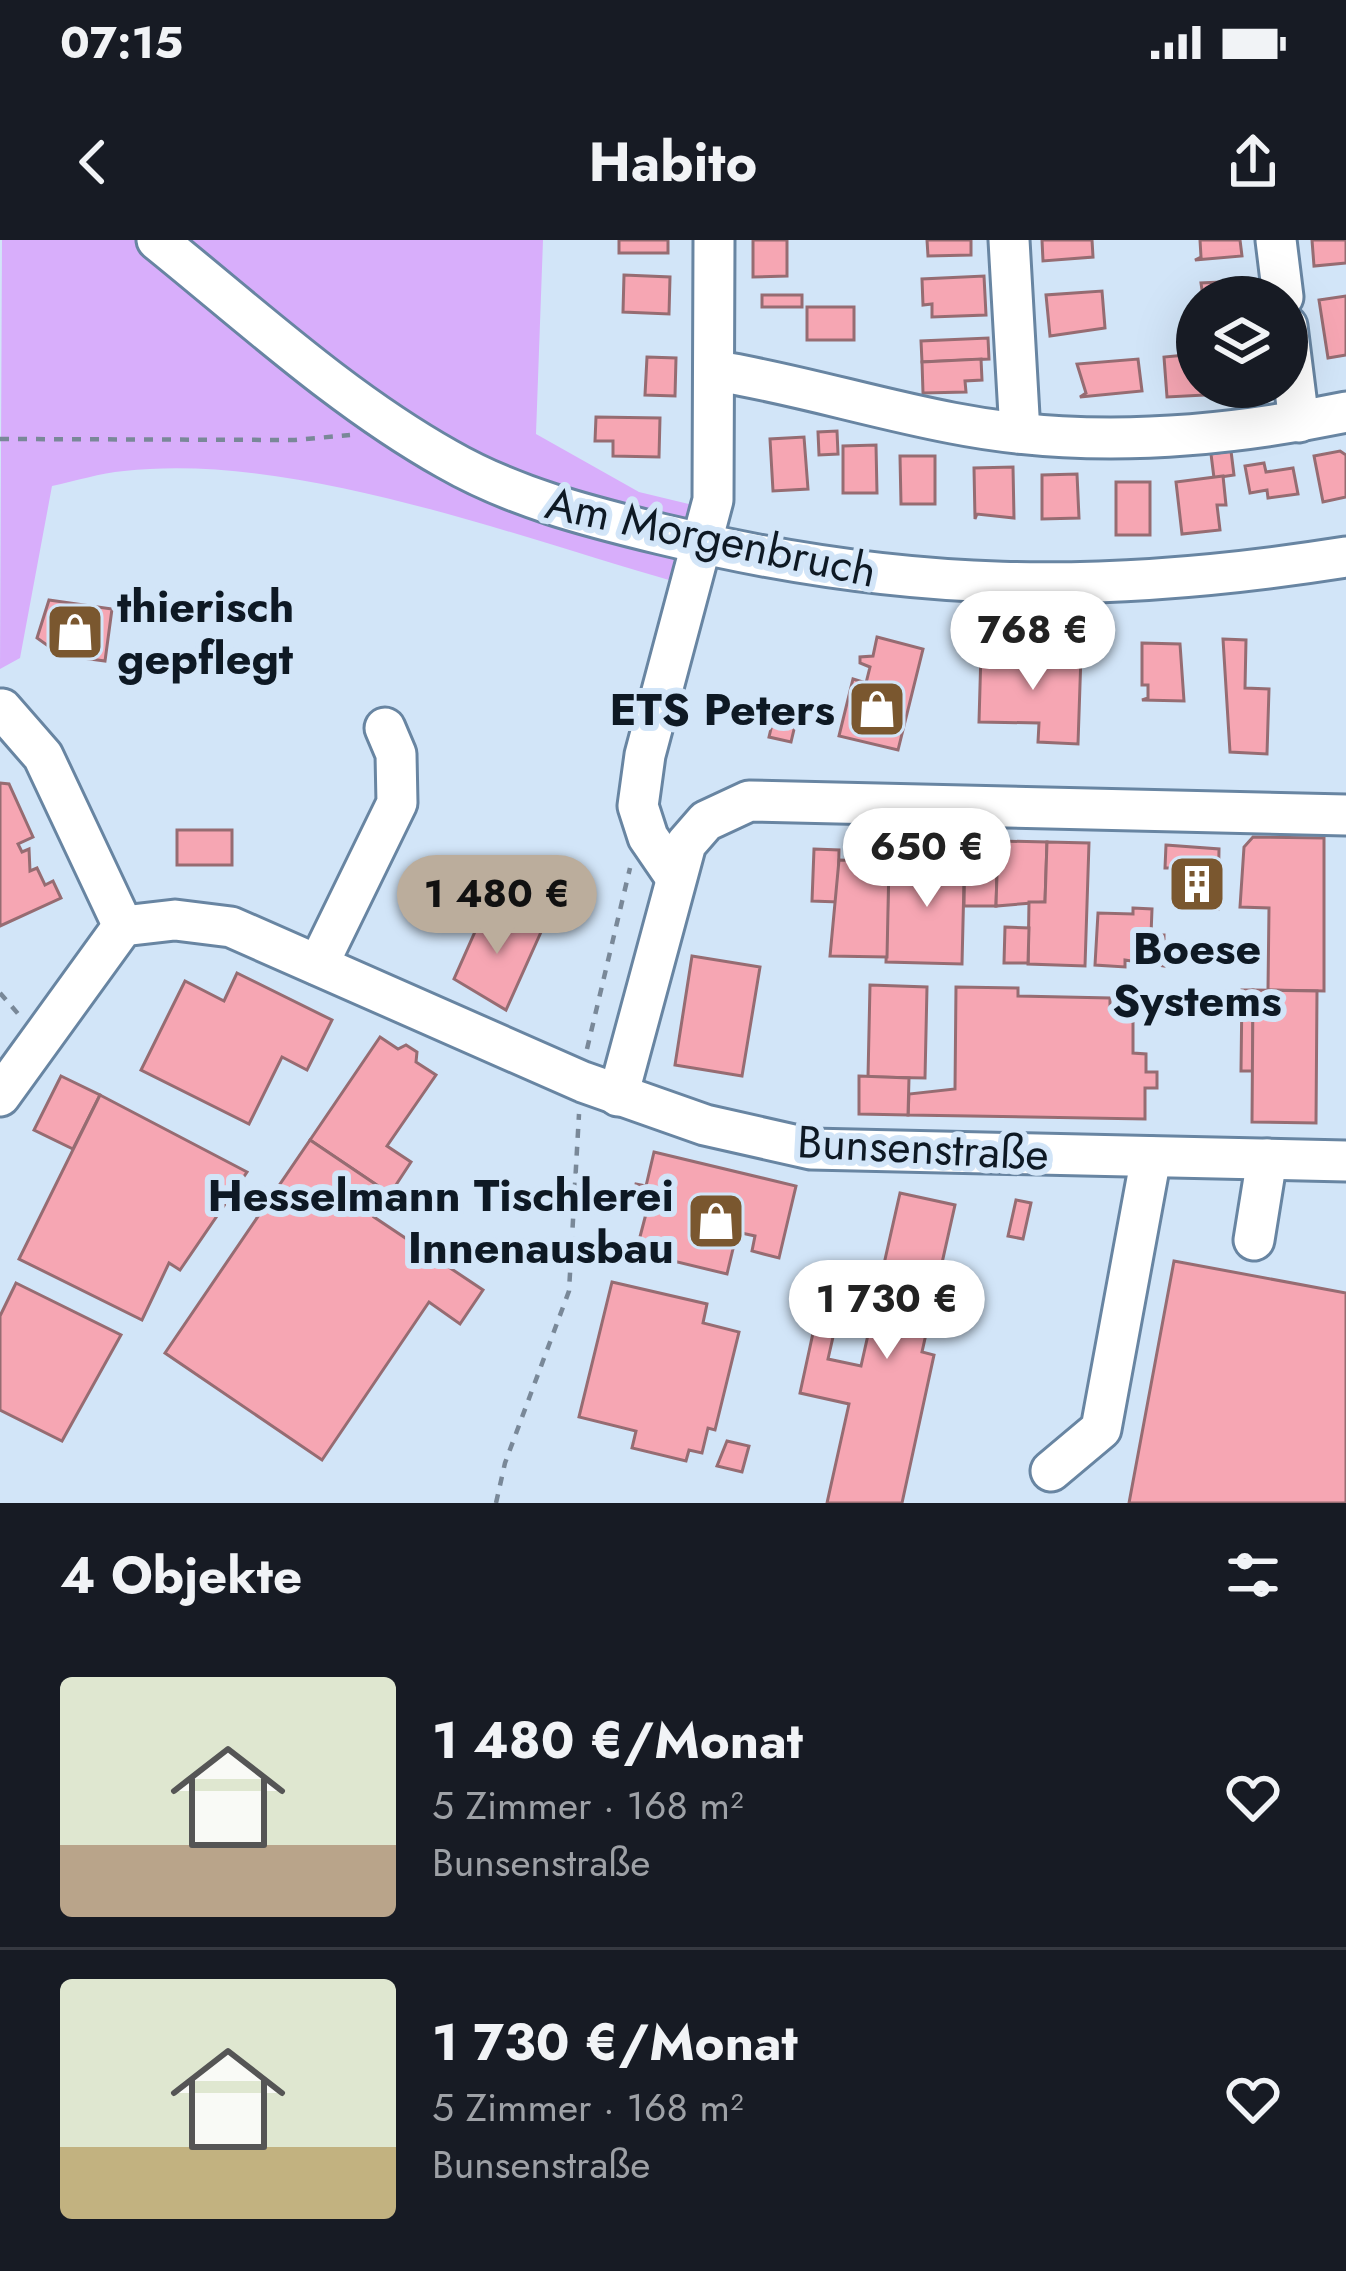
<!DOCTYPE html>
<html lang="de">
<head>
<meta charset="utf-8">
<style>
	body { margin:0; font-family:Jost,sans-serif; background:#242831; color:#f1f3f6; height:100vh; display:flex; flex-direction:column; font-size:45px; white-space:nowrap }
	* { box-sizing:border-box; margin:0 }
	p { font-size:39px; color:#9ea1a6 }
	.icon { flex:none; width:66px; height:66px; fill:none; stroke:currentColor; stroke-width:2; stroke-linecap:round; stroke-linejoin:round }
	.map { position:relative; height:1263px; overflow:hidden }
	.panel { display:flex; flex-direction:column; background:#171b24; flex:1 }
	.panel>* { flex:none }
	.controls { position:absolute; left:1176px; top:36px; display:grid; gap:24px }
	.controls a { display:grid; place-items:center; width:132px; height:132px; border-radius:50%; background:#171b24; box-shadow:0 12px 48px #0002; font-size:60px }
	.price { position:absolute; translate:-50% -102px; padding:0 27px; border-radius:42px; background:#fff; color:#222; font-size:39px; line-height:78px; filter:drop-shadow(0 3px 6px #0008) }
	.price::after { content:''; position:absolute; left:50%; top:72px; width:36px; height:27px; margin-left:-18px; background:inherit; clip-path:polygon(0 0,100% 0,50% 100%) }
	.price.on { background:#bbad9c; color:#111 }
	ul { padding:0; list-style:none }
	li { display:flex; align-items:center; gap:36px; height:300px; padding:0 60px }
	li+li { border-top:3px solid #363941 }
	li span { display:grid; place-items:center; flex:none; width:336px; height:240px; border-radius:12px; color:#555 }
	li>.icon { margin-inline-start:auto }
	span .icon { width:144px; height:144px; fill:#fffc; stroke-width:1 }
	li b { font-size:51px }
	h2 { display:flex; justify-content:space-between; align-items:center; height:144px; padding:0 60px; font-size:51px }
	.status { display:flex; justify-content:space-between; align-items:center; height:84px; padding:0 60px; background:#171b24; direction:ltr }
	.status svg { height:33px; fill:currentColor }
	header { display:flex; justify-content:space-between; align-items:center; height:156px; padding:0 60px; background:#171b24; font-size:54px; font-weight:700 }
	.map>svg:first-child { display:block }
	.green { fill:#d8aefb }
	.building { fill:#f6a6b3; stroke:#966c72; stroke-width:3 }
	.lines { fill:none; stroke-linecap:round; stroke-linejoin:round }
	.minor-casing { stroke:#6885a2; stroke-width:45 }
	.path { stroke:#798898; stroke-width:4.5; stroke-dasharray:9 9; stroke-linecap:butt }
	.minor { stroke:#fff; stroke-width:39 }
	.labels { text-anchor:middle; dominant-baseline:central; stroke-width:12; stroke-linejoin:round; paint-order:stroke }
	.street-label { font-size:45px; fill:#0e1924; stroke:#d2e5f8 }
	.poi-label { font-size:45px; font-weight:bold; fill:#0e1924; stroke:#d2e5f8; text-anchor:end }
</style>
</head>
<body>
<div class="status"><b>07:15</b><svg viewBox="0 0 49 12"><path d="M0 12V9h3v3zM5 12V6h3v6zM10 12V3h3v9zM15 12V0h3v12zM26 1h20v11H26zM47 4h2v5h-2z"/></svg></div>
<header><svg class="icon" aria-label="back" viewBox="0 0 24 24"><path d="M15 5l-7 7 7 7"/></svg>Habito<svg class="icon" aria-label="share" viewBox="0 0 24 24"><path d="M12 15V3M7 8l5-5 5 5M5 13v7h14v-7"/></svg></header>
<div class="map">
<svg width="1346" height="1263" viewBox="0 0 1346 1263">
	<rect width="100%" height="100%" fill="#d2e5f8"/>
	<path class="green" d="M2,0H543L536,194L639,252L697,266L679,343C513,296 296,212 124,231C100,233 76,241 52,246L20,418L0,429Z"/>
	<g class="building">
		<rect x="619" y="0" width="49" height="13"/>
		<polygon points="753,0 787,0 787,36 753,37"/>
		<polygon points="927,0 971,0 971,15 928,16"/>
		<polygon points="1042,0 1092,0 1093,17 1043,21"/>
		<polygon points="1200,0 1240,0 1242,16 1195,20 1201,17"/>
		<polygon points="1312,0 1346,0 1346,23 1314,26"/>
		<polygon points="624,35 670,37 669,74 623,72"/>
		<polygon points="984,36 986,75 932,77 932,64 923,65 922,39"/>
		<polygon points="1243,41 1244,57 1203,57 1201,43"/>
		<polygon points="1102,51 1105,88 1050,96 1046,55"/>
		<rect x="762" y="55" width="40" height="12"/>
		<polygon points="1346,56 1346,115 1328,118 1319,60"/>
		<rect x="807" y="67" width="47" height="33"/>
		<polygon points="988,98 989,119 922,122 921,101"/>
		<polygon points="1197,114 1197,147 1242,147 1243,153 1167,157 1164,117"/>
		<polygon points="647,117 676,118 675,156 645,155"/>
		<polygon points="981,119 982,140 965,141 966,152 923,153 922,122"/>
		<polygon points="1138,119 1142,151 1080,157 1086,153 1077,124"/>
		<polygon points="596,177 660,178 659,217 613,216 613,201 595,201"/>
		<polygon points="837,191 838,214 819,215 818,192"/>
		<polygon points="804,197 808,249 773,251 770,199"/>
		<polygon points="876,205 877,253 843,253 843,206"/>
		<polygon points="1231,211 1234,235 1214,238 1211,214"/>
		<polygon points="1340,211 1346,215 1346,257 1323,262 1314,216"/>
		<polygon points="900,216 935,216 935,264 901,264"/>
		<polygon points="1264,223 1266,232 1293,228 1298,254 1268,258 1267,250 1250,253 1245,226"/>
		<polygon points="1013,227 1014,278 977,274 975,279 974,228"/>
		<polygon points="1077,234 1079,278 1042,279 1042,235"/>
		<polygon points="1223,236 1226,265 1217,265 1220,290 1182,294 1176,242"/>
		<rect x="1116" y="242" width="34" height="53"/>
		<polygon points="49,360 112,369 105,421 61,415 37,398"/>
		<polygon points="877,397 923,409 898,510 839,496 853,439 866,443 870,427 860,423 860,417 873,416"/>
		<polygon points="1223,399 1246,400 1245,448 1269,449 1267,514 1230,512"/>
		<polygon points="1142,403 1180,404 1184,461 1142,460 1148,458 1148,445 1142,445"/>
		<polygon points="981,412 1081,415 1078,504 1038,502 1039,483 979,482"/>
		<polygon points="774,476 796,481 791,502 769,497"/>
		<polygon points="0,543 9,544 33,597 18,604 22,612 29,609 30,631 37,628 45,645 53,641 61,658 0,686"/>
		<rect x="177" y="590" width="55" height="35"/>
		<polygon points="1253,597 1324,598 1324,751 1268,750 1269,668 1240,667 1244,607"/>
		<polygon points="946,600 965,600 962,724 886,722 889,622 945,624"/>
		<polygon points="965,600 998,601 996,666 964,666"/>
		<polygon points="998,601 1047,602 1045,662 996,666"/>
		<polygon points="1047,602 1089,603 1085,726 1028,724 1029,662 1045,662"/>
		<polygon points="1166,605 1219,609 1218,669 1192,669 1192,660 1176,660 1177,628 1165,628"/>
		<polygon points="814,609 839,610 838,662 812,661"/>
		<polygon points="839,620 889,622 887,717 830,716"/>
		<polygon points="486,667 541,692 506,770 454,739"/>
		<polygon points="1133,668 1152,669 1151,695 1164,695 1164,726 1125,720 1125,727 1095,725 1098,673 1133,674"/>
		<polygon points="1005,687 1029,688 1028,723 1004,723"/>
		<polygon points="692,716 760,727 742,836 675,825"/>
		<polygon points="237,733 332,780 307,830 282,817 249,884 141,830 185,741 224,761"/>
		<polygon points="870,745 927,747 925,838 868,837"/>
		<polygon points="956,747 1018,748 1018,756 1110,758 1110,770 1133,770 1133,813 1146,814 1146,832 1157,832 1157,848 1145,848 1145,879 908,875 909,854 955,849"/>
		<polygon points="1242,750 1253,750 1253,831 1241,831"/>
		<polygon points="1253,750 1317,751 1316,883 1252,882"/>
		<polygon points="380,797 398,809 406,805 417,812 416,822 436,835 387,906 411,922 390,954 310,900"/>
		<polygon points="61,836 100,855 73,909 34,890"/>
		<polygon points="859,836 909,838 908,875 859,874"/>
		<polygon points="100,855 247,932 180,1030 169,1023 142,1080 19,1019"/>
		<polygon points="310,900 390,954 374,977 483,1050 460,1084 429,1062 322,1220 165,1113"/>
		<polygon points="654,912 796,946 779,1018 752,1011 755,996 737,992 727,1034 636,1012 647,970 631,966 636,944 646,946"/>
		<polygon points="900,953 955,965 922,1112 934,1115 902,1263 827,1263 849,1164 800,1153 813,1093 833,1097 828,1119 861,1126"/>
		<polygon points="1016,960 1031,963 1023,999 1008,996"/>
		<polygon points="1174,1021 1346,1053 1346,1263 1129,1263"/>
		<polygon points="612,1042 707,1064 703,1083 739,1092 715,1190 708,1188 702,1213 689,1210 686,1221 632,1208 636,1191 579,1177"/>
		<polygon points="16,1043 121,1095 62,1201 0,1170 0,1076"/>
		<polygon points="727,1201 749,1206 742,1232 717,1226"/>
	</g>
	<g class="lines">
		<g class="minor-casing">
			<g id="minor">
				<path d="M157,0C250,75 342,160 447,219C513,257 587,276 661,294C904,353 1100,356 1346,317"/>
				<polyline points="1009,0 1020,193"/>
				<polyline points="1276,0 1283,57"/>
				<polyline points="1287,86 1299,182"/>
				<path d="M717,131C796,144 873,168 952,183C1083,209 1216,199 1346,172"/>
				<polyline points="2,469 43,516 123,686"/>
				<polyline points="674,635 648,597 638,566 645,515 713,260 714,0"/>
				<polyline points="318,725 397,563 396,514 385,488"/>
				<polyline points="0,856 123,686 175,680 231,687 583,842 705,885 811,909 1346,921"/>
				<polyline points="618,856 686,604 706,581 749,561 1346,575"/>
				<polyline points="1254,1000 1267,919"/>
				<polyline points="1051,1231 1101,1189 1151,917"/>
			</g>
		</g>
		<g class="path">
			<polyline points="0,199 295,200 350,195"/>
			<polyline points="0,753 20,776"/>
			<polyline points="587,809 630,628"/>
			<polyline points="496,1263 505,1223 569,1051 579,874"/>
		</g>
		<use href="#minor" class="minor"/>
	</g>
	<defs>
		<g id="shop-square" transform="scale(3)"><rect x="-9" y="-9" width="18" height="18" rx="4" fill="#7a572f" stroke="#d2e5f8"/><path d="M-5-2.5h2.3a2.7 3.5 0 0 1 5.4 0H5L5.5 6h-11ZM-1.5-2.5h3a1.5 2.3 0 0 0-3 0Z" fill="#fff"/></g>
		<g id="building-square" transform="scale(3)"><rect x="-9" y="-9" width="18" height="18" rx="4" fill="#7a572f" stroke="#d2e5f8"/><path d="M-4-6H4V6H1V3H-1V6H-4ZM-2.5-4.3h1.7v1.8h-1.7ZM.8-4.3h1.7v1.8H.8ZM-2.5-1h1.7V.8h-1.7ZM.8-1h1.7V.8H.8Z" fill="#fff"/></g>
	</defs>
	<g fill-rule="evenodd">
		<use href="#shop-square" x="75" y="392"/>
		<use href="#shop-square" x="877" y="469"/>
		<use href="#building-square" x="1197" y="644"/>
		<use href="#shop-square" x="716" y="981"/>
	</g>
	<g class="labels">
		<g class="street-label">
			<text transform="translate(711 297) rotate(12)">Am Morgenbruch</text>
			<text transform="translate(923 908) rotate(3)">Bunsenstraße</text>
		</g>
		<g class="poi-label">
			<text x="117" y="366" text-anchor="start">thierisch<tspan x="117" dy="52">gepflegt</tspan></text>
			<text x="835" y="469">ETS Peters</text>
			<text x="1197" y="708" text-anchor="middle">Boese<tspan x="1197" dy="52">Systems</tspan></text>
			<text x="674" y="955">Hesselmann Tischlerei<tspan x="674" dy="52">Innenausbau</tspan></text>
		</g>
	</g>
</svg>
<div class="controls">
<a><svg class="icon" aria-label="layers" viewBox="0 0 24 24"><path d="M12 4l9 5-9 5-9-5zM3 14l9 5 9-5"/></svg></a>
</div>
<b class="price" style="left:1033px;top:453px">768 €</b>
<b class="price" style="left:927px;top:670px">650 €</b>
<b class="price on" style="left:497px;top:717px">1 480 €</b>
<b class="price" style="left:887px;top:1122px">1 730 €</b>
</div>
<section class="panel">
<h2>4 Objekte<svg class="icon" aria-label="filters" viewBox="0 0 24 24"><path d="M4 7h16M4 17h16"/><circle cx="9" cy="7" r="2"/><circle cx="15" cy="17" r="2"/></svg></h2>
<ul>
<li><span style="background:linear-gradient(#dfe7d0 70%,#b9a48a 0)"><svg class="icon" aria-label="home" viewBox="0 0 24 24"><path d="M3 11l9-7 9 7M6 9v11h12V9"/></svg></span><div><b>1 480 €/Monat</b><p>5 Zimmer · 168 m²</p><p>Bunsenstraße</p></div><svg class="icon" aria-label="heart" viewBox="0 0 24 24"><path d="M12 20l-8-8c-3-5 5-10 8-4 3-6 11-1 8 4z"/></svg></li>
<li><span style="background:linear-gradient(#dfe7d0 70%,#c2b280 0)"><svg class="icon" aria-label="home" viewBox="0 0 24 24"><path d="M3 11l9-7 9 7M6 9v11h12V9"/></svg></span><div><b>1 730 €/Monat</b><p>5 Zimmer · 168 m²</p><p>Bunsenstraße</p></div><svg class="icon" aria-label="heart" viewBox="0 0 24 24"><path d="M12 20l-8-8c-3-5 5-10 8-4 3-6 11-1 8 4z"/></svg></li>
</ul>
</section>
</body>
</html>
